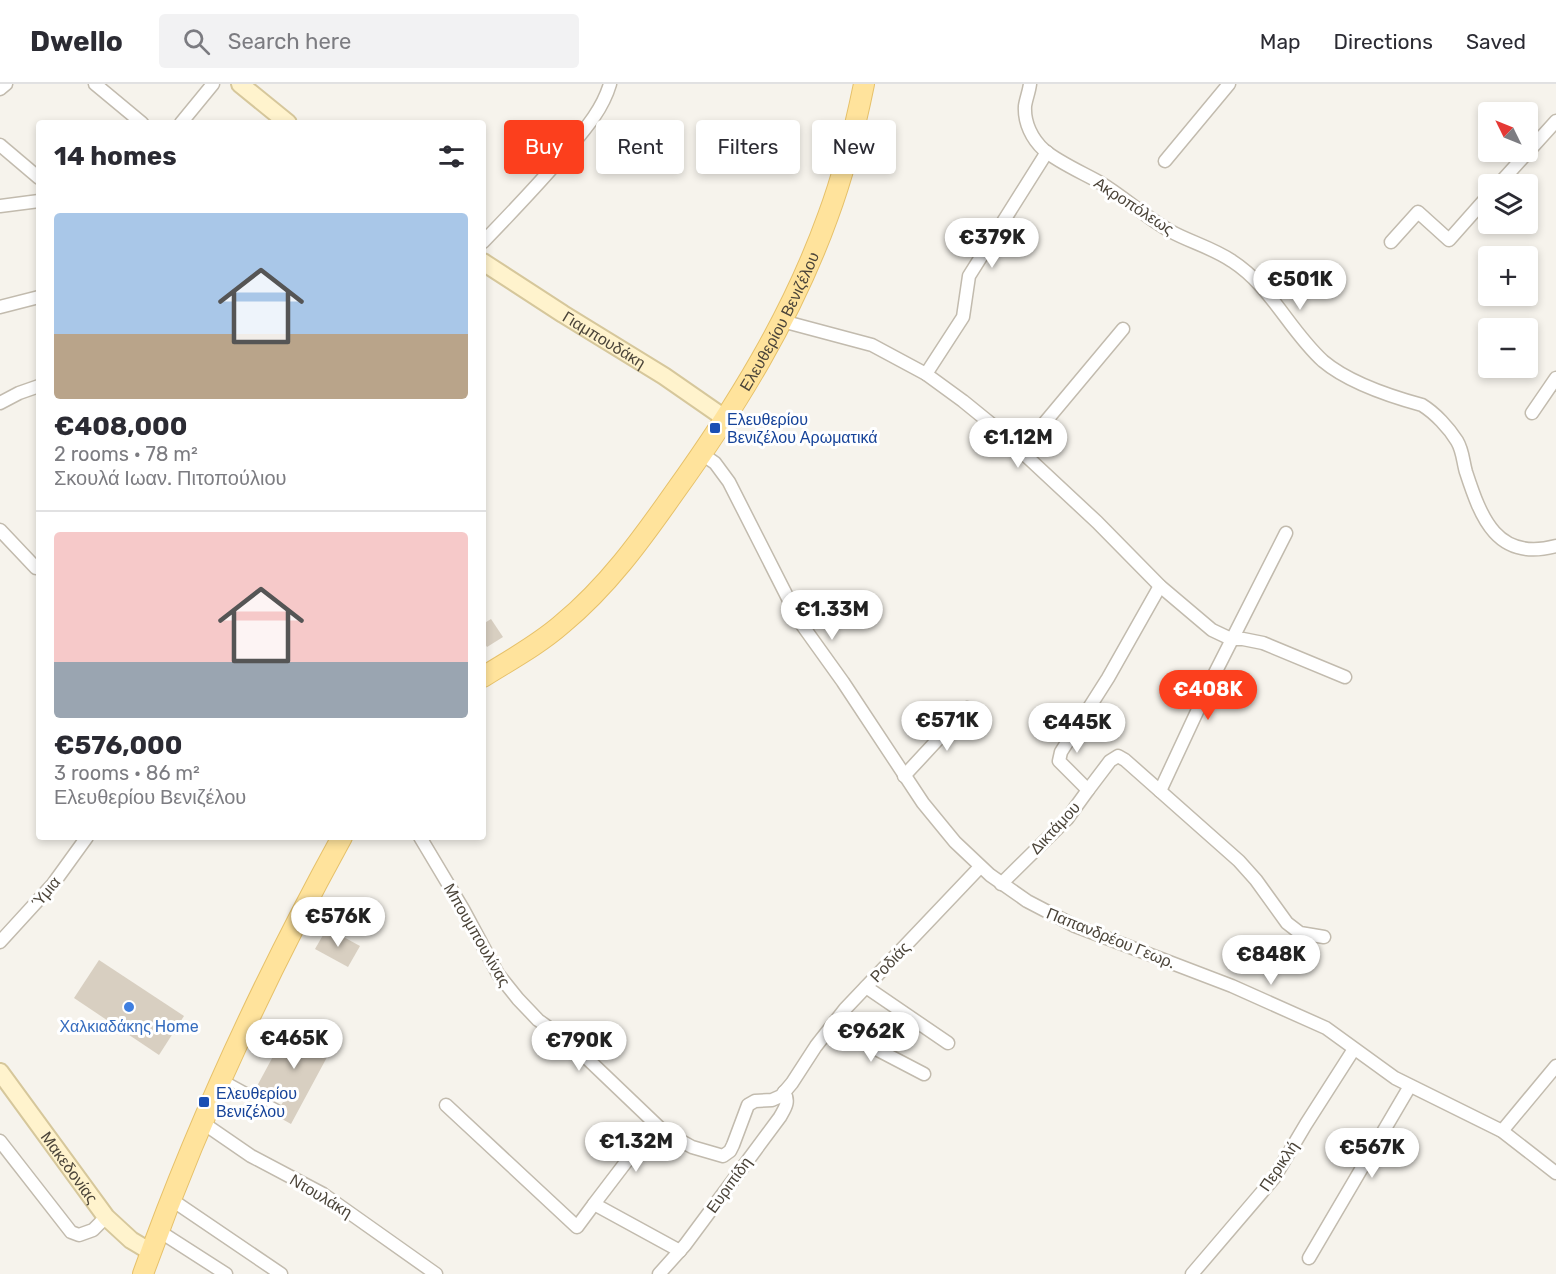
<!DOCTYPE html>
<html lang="en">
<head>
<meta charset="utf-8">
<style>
	body { margin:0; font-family:Rubik,sans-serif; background:#f2f2f3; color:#2b2b33; height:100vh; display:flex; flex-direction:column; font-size:22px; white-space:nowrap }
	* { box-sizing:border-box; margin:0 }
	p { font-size:20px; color:#7c7c81 }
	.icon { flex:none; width:33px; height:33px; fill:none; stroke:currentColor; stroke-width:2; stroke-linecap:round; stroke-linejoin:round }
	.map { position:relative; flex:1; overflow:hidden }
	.drawer { position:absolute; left:36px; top:36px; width:450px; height:720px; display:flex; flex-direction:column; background:#fff; border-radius:6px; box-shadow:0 3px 9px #0003 }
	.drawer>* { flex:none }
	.banner { position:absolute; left:504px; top:36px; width:570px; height:54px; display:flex; gap:12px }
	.needle { width:39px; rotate:313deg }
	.controls { position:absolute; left:1478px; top:18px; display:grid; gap:12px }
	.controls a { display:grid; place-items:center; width:60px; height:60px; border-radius:6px; background:#fff; box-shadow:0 3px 9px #0003; font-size:30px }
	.price { position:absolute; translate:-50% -51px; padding:0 14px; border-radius:21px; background:#fff; color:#222; font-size:20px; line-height:39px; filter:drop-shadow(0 2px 3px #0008) }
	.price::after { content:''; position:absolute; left:50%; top:36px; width:18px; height:14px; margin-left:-9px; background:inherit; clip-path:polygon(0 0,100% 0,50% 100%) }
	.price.selected { background:#fc3f1d; color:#fff }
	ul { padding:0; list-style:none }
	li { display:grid; align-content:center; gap:12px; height:318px; padding:0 18px }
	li+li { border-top:2px solid #e1e1e2 }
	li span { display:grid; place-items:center; height:186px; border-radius:6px; color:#555 }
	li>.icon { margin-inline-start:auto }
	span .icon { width:108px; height:108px; fill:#fffc; stroke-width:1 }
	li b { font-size:26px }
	h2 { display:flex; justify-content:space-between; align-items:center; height:72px; padding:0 18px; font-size:26px }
	.chip { padding:0 21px; border-radius:6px; background:#fff; box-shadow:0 3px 9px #0003; font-size:21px; line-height:54px }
	.chip.selected { background:#fc3f1d; color:#fff }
	header { display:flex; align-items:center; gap:36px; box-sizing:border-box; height:84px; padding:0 30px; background:#fff; border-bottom:2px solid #e1e1e2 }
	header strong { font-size:28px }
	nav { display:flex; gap:33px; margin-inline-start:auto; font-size:21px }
	.search { width:420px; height:54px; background:#f2f2f3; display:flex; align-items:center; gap:15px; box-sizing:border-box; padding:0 21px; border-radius:6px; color:#7c7c81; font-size:22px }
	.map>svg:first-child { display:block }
	.building { fill:#d8cfc1 }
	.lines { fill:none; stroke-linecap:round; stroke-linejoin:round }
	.lane-casing { stroke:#c2bbae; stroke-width:9 }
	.street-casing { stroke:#c2bbae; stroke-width:15 }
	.secondary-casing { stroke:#d6c79b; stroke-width:20 }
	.primary-casing { stroke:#e6c16a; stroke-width:22 }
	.lane { stroke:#fff; stroke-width:6 }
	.street { stroke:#fff; stroke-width:12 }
	.secondary { stroke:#fff3cd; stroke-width:16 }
	.primary { stroke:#ffe39c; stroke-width:20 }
	.transit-dot { fill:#1a4fb4; stroke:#fff; stroke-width:2 }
	.shop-dot { fill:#3f7fe0; stroke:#fff; stroke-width:2 }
	.labels { text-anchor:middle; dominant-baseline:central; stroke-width:6; stroke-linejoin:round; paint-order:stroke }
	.street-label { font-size:16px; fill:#4b4439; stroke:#fff }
	.transit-label { font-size:16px; fill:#164399; stroke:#fff; text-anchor:start }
	.shop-label { font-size:16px; fill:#366cbe; stroke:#fff }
</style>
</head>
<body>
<header>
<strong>Dwello</strong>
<div class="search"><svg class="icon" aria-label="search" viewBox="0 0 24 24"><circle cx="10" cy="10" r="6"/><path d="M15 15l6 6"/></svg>Search here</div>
<nav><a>Map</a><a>Directions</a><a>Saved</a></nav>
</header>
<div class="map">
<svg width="1556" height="1190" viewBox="0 0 1556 1190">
	<rect width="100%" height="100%" fill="#f6f3ec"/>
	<g class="building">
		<polygon points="491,535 503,553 487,563 483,557 483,540"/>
		<polygon points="327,844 360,862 348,883 315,865"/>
		<polygon points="99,876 184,932 159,971 74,914"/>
		<polygon points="291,939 333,962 291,1040 275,1031 283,1018 256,1004"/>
	</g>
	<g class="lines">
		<g class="lane-casing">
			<polyline id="lane" points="224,995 279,1025"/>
		</g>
		<g class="street-casing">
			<g id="street">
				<polyline points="95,0 142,39"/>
				<path d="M1030,0C1029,8 1026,15 1025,22C1024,39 1032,55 1044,66C1058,78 1083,89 1099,98C1124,113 1145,133 1170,147C1190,158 1213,164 1232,177C1271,202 1289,246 1323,277C1349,299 1389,312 1422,321C1435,329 1449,344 1457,357C1463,367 1463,378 1466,388C1481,434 1497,478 1556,462"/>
				<polyline points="0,5 6,0"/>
				<polyline points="181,39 213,0"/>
				<polyline points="0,61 39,94"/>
				<polyline points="1165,77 1229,0"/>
				<polyline points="1499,100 1556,37"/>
				<polyline points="0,122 39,117"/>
				<path d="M483,158C513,127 543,96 571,62C587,43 603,24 610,0"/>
				<polyline points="1391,158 1418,128 1449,156 1488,112"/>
				<polyline points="0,223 39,213"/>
				<polyline points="782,237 872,261 926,290 963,317 995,343 1097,438 1160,502 1212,546 1231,555 1243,555 1263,559 1345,593"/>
				<polyline points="926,290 963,233 969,192 1047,68"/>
				<polyline points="0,319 19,309 39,302"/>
				<polyline points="1532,329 1556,294"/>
				<polyline points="1021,367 1123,245"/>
				<polyline points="702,370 715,379 729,398 800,538 843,598 923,719 955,758 990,791 1027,817 1075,842 1232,902 1326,944 1395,994 1502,1047 1556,1089"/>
				<polyline points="0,446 36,484"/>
				<polyline points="904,692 967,624"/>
				<polyline points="1088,706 1110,677 1118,672 1125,676 1239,777 1256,796 1287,839 1300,849 1324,853"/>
				<polyline points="1160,707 1215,589 1286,449"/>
				<polyline points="420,753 463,825 498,890 518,915 538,936 574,962 663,1047 692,1063 723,1072 730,1067 733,1061 748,1021 755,1017 772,1016 781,1012 792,999 816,962 845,925 980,783"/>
				<polyline points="1001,800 1067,735 1088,706 1059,677 1061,668 1108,594 1160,502"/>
				<polyline points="0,858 53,800 87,753"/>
				<polyline points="866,903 948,959"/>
				<polyline points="832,942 924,990"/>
				<polyline points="446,1021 577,1143 594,1120 680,1167"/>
				<polyline points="203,1039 251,1072 323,1110 436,1190"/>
				<polyline points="1502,1047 1556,982"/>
				<polyline points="0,1057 71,1148 79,1151 93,1146 106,1133"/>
				<polyline points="172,1116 281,1190"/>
				<polyline points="594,1120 655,1040"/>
				<polyline points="159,1147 226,1190"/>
				<polyline points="1309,1174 1410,1002"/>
				<path d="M659,1190L685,1161L780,1033C785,1024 790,1018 784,1008"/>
				<polyline points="1192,1190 1274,1094 1306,1040 1354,965"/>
			</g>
		</g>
		<g class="secondary-casing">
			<g id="secondary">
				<polyline points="240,0 288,39"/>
				<path id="s1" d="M483,178L563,230L664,292L726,335"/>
				<path id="s2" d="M0,988L106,1133L131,1156L151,1168"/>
			</g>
		</g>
		<g class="primary-casing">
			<g id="primary">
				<path id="s3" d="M483,593C510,576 538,561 562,540C607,503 641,456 674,409C736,323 792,232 828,132C844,89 855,44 864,0"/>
				<path d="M143,1190C197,1039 265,893 342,753"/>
			</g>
		</g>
		<use href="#lane" class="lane"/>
		<use href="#street" class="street"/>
		<use href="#secondary" class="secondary"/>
		<use href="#primary" class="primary"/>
	</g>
	<g class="transit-dot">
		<rect x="709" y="338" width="12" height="12" rx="3"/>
		<rect x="198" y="1012" width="12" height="12" rx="3"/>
	</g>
	<circle class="shop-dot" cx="129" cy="923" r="6"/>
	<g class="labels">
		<g class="street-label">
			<text transform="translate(1134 122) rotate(33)">Ακροπόλεως</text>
			<text stroke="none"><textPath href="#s3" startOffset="470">Ελευθερίου Βενιζέλου</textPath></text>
			<text stroke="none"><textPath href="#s1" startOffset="144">Γιαμπουδάκη</textPath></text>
			<text transform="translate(1055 744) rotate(-47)">Δικτάμου</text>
			<text transform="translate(46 808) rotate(-50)">Ύμια</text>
			<text transform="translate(477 851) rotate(60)">Μπουμπουλίνας</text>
			<text transform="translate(1111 854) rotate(22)">Παπανδρέου Γεωρ.</text>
			<text transform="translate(890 878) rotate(-46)">Ροδιάς</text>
			<text transform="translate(1279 1082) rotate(-56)">Περικλή</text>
			<text stroke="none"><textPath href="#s2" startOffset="118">Μακεδονίας</textPath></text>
			<text transform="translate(729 1101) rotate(-54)">Ευριπίδη</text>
			<text transform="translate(321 1112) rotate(31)">Ντουλάκη</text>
		</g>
		<g class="transit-label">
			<text x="727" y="335">Ελευθερίου<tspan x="727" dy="18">Βενιζέλου Αρωματικά</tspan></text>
			<text x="216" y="1009">Ελευθερίου<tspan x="216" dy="18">Βενιζέλου</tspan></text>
		</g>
		<g class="shop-label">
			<text x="129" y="942">Χαλκιαδάκης Home</text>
		</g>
	</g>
</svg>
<div class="controls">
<a><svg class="needle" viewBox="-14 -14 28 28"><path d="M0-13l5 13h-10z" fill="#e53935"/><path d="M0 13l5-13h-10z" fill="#7c7c81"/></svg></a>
<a><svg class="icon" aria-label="layers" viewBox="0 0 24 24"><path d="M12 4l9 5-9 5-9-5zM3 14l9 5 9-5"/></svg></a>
<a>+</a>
<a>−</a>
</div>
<b class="price" style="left:992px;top:185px">€379K</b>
<b class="price" style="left:1300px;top:227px">€501K</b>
<b class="price" style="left:1018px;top:385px">€1.12M</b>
<b class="price" style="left:832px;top:557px">€1.33M</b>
<b class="price selected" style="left:1208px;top:637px">€408K</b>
<b class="price" style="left:947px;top:668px">€571K</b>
<b class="price" style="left:1077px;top:670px">€445K</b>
<b class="price" style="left:338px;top:864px">€576K</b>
<b class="price" style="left:1271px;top:902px">€848K</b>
<b class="price" style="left:871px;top:979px">€962K</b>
<b class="price" style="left:294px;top:986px">€465K</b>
<b class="price" style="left:579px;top:988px">€790K</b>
<b class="price" style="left:636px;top:1089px">€1.32M</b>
<b class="price" style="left:1372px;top:1095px">€567K</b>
<div class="banner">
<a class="chip selected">Buy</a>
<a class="chip">Rent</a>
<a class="chip">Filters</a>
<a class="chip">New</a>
</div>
<section class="drawer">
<h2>14 homes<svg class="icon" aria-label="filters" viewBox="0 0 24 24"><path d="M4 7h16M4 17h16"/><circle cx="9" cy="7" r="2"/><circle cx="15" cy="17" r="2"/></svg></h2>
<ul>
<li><span style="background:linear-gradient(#a9c7e8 65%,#b9a48a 0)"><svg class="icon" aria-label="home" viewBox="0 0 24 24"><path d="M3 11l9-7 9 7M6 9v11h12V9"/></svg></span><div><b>€408,000</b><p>2 rooms · 78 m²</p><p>Σκουλά Ιωαν. Πιτοπούλιου</p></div></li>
<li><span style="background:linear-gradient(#f6c9c9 70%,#9aa5b1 0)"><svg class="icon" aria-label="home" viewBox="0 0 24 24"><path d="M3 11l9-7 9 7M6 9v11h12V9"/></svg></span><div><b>€576,000</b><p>3 rooms · 86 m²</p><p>Ελευθερίου Βενιζέλου</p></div></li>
</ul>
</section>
</div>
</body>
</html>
